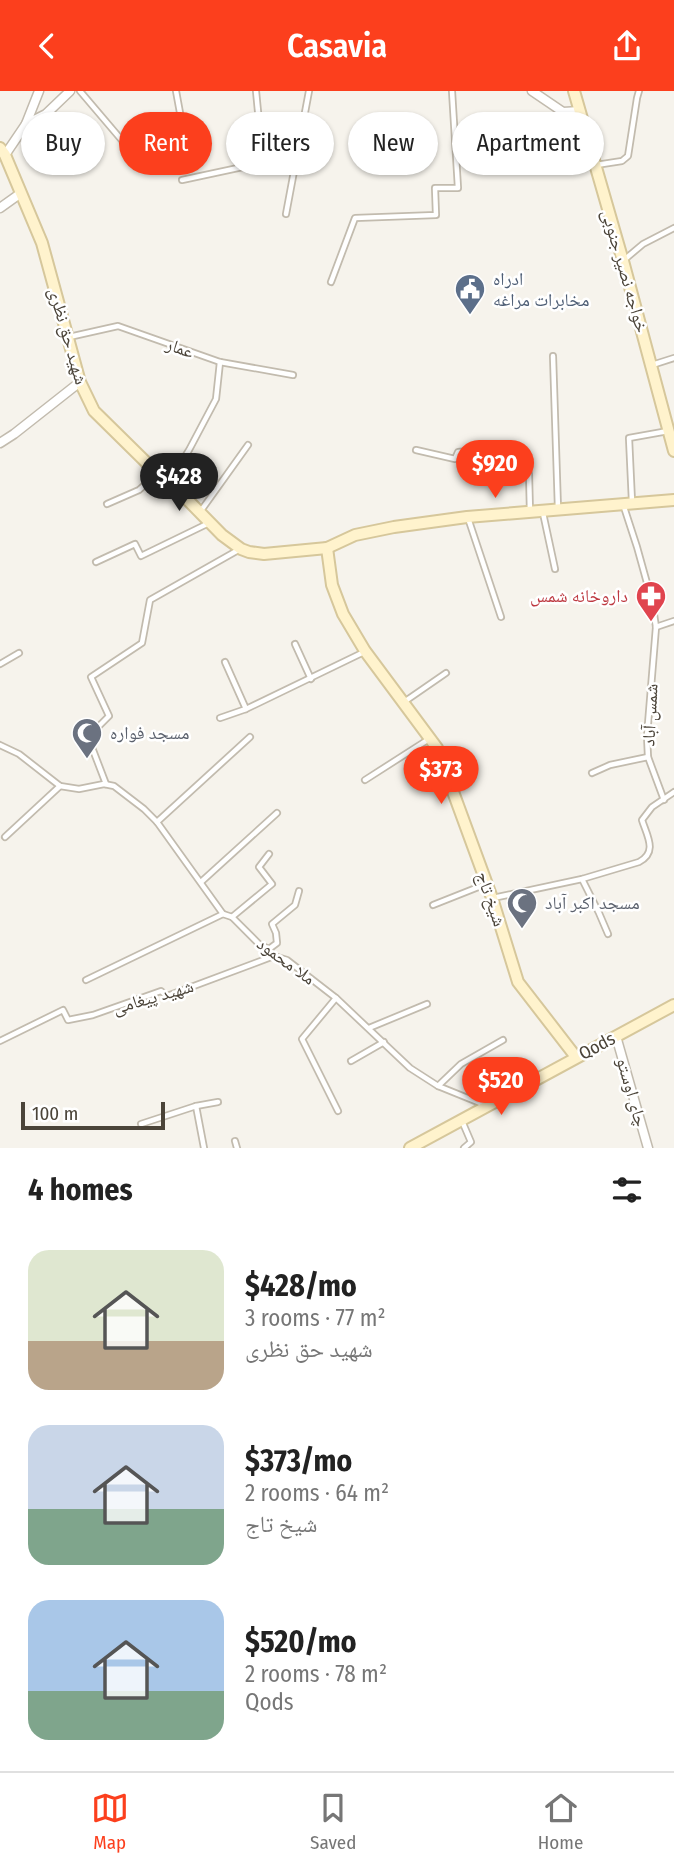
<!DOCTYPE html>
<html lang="en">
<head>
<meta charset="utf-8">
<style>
	body { margin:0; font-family:"Fira Sans Condensed","Noto Naskh Arabic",sans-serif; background:#f2f2f2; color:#222; height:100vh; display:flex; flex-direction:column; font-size:26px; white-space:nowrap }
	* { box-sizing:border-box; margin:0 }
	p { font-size:23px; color:#767676 }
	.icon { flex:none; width:38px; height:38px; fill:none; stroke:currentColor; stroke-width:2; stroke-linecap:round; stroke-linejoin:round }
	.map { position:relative; height:1057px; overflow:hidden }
	.details { display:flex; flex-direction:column; background:#fff; flex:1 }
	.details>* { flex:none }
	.guide { position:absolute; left:21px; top:21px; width:634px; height:63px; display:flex; gap:14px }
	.scale { position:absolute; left:21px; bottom:18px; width:144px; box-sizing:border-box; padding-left:7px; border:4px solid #4b4439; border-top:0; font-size:19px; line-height:24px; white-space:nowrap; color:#4b4439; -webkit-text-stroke:5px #fff; paint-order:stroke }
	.price { position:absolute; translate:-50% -60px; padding:0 16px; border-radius:24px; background:#fc3f1d; color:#fff; font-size:23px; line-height:46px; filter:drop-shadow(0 2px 4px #0008) }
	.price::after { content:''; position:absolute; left:50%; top:42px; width:21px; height:16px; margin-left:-10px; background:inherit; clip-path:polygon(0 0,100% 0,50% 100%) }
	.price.selected { background:#222; color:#fff }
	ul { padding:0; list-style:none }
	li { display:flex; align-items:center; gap:21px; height:175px; padding:0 28px }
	li span { display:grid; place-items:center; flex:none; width:196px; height:140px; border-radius:21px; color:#555 }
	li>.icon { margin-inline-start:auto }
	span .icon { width:84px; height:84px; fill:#fffc; stroke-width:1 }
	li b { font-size:30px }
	h2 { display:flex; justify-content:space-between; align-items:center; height:84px; padding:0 28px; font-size:30px }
	.chip { padding:0 24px; border-radius:32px; background:#fff; box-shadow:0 2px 5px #0004; font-size:24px; line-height:63px }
	.chip.selected { background:#fc3f1d; color:#fff }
	header { display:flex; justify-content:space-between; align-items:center; height:91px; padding:0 28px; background:#fc3f1d; color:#fff; font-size:32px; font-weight:600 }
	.dock { display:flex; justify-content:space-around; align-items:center; height:98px; border-top:2px solid #e0e0e0; background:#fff; font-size:19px; color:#767676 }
	.dock a { display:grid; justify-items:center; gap:4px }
	.dock .selected { color:#fc3f1d }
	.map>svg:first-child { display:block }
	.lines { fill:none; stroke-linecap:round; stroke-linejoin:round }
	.lane-casing { stroke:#c2bbae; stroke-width:8 }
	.street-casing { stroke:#c2bbae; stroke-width:11 }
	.secondary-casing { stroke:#d6c79b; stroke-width:14 }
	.lane { stroke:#fff; stroke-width:4.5 }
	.street { stroke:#fff; stroke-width:8 }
	.secondary { stroke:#fff3cd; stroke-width:10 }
	.labels { text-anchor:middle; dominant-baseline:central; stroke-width:5; stroke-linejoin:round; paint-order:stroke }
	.street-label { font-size:18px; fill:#4b4439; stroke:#fff }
	.service-label { font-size:18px; fill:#4e5e75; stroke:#fff; text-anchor:start }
	.health-label { font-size:18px; fill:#be3a42; stroke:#fff; text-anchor:end }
	.worship-label { font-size:18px; fill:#5b616d; stroke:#fff; text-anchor:start }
</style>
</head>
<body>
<header><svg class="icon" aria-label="back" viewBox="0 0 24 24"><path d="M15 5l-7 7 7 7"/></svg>Casavia<svg class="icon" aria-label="share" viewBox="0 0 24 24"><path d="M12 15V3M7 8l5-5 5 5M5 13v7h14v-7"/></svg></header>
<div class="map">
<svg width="674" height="1057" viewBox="0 0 674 1057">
	<rect width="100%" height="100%" fill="#f6f3ec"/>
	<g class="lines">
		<g class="lane-casing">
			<g id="lane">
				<polyline points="80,0 131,60 152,53"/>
				<polyline points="176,0 183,38"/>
				<polyline points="256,0 260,41"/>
				<polyline points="46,24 64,77"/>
				<polyline points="596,74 622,70 628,65 637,7 639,0"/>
				<polyline points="182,89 252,74 296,70"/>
				<polyline points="286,123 309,0"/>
				<polyline points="624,169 643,153 674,137"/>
				<polyline points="331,191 355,127 436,124 435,97 458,97 452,0"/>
				<polyline points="69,246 118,235 220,271 293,284"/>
				<polyline points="553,265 558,418"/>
				<polyline points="652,274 674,267"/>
				<polyline points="416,359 455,368 458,361 487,358 493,384 529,383 530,421"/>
				<polyline points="169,391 189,359 216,308 220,271"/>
				<polyline points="632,411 629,347 668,340"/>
				<polyline points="107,413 139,399 157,383"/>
				<polyline points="623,413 637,456 652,510 656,536 647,645 648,666 664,709"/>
				<polyline points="200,421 248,354"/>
				<polyline points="543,422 555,478"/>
				<polyline points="468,427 501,526"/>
				<polyline points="96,471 135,453 141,465 209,432"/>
				<polyline points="656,536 674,530"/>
				<polyline points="295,553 311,588"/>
				<polyline points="225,571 246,618"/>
				<polyline points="0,573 19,562"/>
				<polyline points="404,611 446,582"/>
				<polyline points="220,627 246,618 364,561"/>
				<polyline points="0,654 19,663 60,695 79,698 104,693 114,695 144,718 157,731 223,823 232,826 259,853 269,858 274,865 287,869 336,907 410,977 438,995 485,1014"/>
				<polyline points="592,682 610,674 648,666"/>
				<polyline points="365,689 429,648"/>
				<polyline points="106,693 88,646 109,625 91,586 142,552 150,509 240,458"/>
				<polyline points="157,731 250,646"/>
				<polyline points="5,746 60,695"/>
				<polyline points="582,788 599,822 608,843"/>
				<polyline points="201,791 277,722"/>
				<path d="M493,807L582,788L639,771C658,761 647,745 642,729L652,716L674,701"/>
				<polyline points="433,814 486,793"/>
				<polyline points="232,826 272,793 259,776 269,763"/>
				<polyline points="269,858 277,852 276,842 272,833 295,814 299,800"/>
				<polyline points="86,889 223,823"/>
				<polyline points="336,907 302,948 338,1020"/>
				<polyline points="369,937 427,913"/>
				<polyline points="0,950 63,919 68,929 93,924 161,900 167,905 274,865"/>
				<polyline points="351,970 384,951"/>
				<polyline points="438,995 461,973 503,949"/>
				<polyline points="196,1015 204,1057"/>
				<polyline points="462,1030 471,1051 464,1057"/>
				<polyline points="141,1033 196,1015 218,1011"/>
				<polyline points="235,1050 237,1057"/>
			</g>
		</g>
		<g class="street-casing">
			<g id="street">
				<polyline points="532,0 563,21 580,20"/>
				<polyline points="26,33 46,23 70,0"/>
				<polyline points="5,64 26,33 39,0"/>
				<polyline points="0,117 21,102"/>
				<polyline points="0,352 14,343 80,291"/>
				<polyline points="616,945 648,1057"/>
			</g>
		</g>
		<g class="secondary-casing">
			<g id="secondary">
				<polyline points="574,0 623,170 674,360"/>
				<polyline points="0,57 5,64 42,152 80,291 94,320 158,383 175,396 222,444 241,458 249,461 264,463 327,457 355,444 394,436 467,426 674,409"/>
				<polyline points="327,457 332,494 343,523 365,560 437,657 492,807 518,891 576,966"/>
				<polyline points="410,1057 674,914"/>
			</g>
		</g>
		<use href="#lane" class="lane"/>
		<use href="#street" class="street"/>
		<use href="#secondary" class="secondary"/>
	</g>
	<defs>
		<g id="civic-pin" transform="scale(1.575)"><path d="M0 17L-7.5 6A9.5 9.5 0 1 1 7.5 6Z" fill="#5c6f8a" stroke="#fff"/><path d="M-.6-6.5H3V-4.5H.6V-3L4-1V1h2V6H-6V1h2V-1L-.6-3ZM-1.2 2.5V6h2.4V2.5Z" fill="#fff"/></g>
		<g id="pharmacy-pin" transform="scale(1.575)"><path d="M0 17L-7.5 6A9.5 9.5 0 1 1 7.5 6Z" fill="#e0444e" stroke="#fff"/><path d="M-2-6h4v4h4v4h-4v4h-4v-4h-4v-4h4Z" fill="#fff"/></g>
		<g id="mosque-pin" transform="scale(1.575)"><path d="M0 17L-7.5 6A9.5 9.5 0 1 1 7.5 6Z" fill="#6b7280" stroke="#fff"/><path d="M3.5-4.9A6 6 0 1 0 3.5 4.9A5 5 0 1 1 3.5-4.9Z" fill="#fff"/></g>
	</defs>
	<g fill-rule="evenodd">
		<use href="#civic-pin" x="470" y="198"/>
		<use href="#pharmacy-pin" x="651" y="505"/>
		<use href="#mosque-pin" x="87" y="642"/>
		<use href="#mosque-pin" x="522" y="812"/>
	</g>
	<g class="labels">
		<g class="street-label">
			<text transform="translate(625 180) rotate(74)">خواجه نصیر جنوبی</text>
			<text transform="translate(68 245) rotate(74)">شهید حق نظری</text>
			<text transform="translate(180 257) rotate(20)">عمار</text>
			<text transform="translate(650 624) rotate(-87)">شمس آباد</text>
			<text transform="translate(491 808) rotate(71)">شیخ تاج</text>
			<text transform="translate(286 870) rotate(36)">ملا محمود</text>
			<text transform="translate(153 906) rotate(-16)">شهید پیغامی</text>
			<text transform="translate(597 955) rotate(-28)">Qods</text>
			<text transform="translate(632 1001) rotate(74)">چای اوستو</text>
		</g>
		<g class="service-label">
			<text x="493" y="188">ادراه<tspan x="493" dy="21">مخابرات مراغه</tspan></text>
		</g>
		<g class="health-label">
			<text x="628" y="505">داروخانه شمس</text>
		</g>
		<g class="worship-label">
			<text x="110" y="642">مسجد فواره</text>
			<text x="545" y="812">مسجد اکبر آباد</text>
		</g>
	</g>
</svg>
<div class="scale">100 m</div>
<b class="price" style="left:495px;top:409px">$920</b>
<b class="price selected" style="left:179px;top:422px">$428</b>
<b class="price" style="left:441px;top:715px">$373</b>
<b class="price" style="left:501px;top:1026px">$520</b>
<div class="guide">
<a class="chip">Buy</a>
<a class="chip selected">Rent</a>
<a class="chip">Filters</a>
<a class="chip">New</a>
<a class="chip">Apartment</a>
</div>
</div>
<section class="details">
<h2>4 homes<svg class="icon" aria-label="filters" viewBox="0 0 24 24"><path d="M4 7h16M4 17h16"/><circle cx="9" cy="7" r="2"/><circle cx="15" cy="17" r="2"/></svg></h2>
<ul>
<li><span style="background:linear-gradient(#dfe7d0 65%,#b9a48a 0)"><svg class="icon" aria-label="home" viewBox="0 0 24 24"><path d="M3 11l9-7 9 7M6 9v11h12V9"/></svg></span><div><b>$428/mo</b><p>3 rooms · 77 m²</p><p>شهید حق نظری</p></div></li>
<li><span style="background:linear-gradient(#c9d6e8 60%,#7fa58c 0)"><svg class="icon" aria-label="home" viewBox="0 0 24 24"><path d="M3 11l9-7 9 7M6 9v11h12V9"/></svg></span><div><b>$373/mo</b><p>2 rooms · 64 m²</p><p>شیخ تاج</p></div></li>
<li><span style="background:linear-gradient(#a9c7e8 65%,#7fa58c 0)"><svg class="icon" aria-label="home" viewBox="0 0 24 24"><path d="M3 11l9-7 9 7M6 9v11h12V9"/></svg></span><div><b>$520/mo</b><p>2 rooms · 78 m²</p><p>Qods</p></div></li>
</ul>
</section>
<nav class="dock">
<a class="selected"><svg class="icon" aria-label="map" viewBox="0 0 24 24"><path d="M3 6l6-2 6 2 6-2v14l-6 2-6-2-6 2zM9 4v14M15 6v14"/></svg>Map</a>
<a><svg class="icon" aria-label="saved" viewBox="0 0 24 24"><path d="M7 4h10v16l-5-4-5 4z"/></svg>Saved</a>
<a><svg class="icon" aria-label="home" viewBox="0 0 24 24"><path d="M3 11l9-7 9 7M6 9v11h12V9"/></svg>Home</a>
</nav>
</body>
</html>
